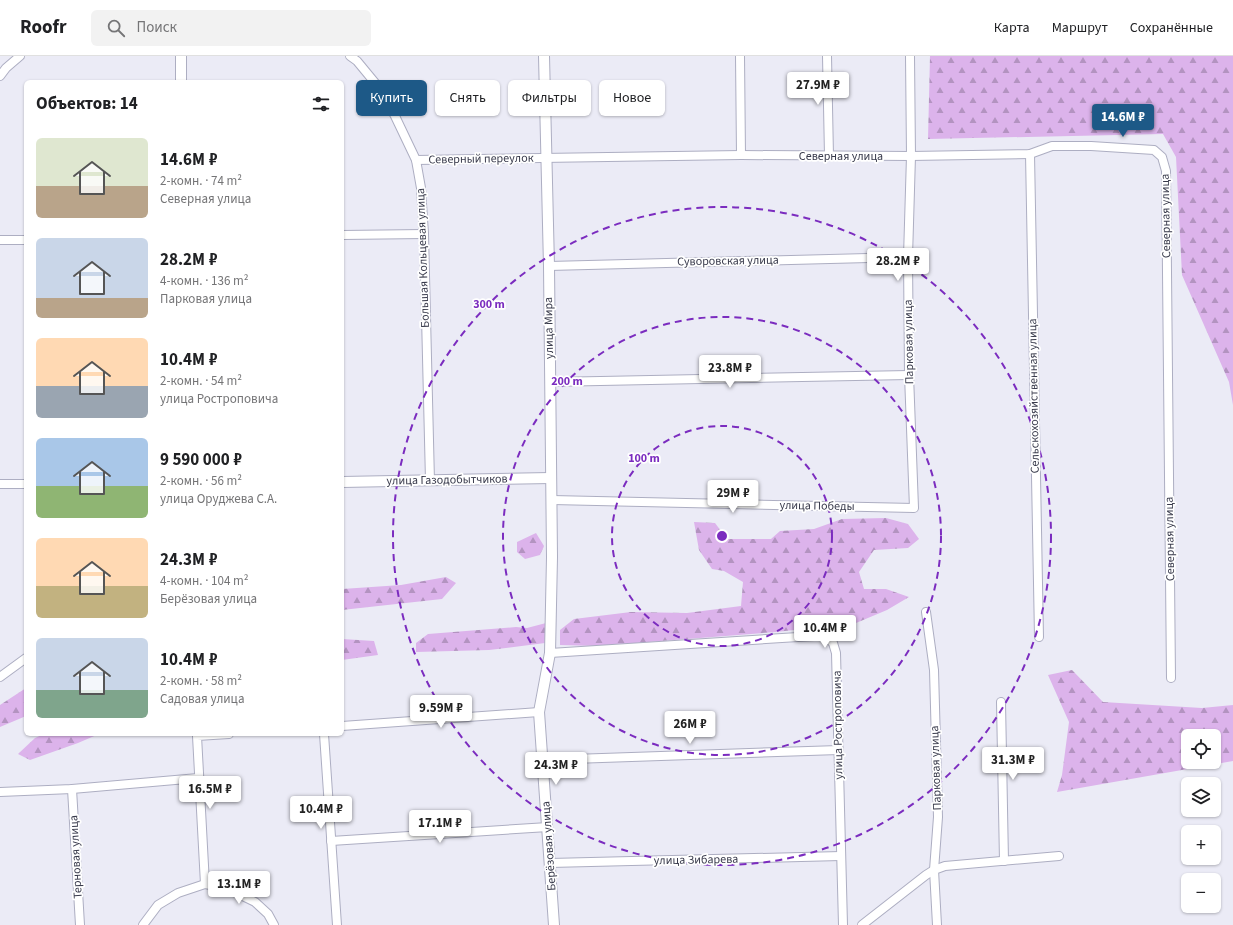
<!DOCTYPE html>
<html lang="ru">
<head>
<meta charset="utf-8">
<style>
	body { margin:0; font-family:"Source Sans 3",sans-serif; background:#f2f2f2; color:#202124; height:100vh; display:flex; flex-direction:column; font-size:15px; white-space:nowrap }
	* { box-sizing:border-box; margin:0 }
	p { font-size:13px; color:#757577 }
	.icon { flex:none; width:22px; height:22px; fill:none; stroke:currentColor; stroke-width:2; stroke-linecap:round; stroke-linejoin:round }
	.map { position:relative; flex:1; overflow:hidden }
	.side { position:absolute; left:24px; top:24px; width:320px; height:656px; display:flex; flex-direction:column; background:#fff; border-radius:6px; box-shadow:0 1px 3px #0004 }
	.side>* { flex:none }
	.hud { position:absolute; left:356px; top:24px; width:380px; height:36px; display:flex; gap:8px }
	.fabs { position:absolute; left:1181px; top:673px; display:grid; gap:8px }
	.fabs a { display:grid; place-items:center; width:40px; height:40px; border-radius:6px; background:#fff; box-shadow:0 1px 3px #0004; font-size:20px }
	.price { position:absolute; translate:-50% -34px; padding:0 9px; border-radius:4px; background:#fff; color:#222; font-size:13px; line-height:26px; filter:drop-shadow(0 1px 2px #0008) }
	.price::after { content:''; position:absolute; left:50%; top:24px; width:12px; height:9px; margin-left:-6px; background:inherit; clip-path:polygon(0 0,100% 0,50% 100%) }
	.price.current { background:#1d5987; color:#fff }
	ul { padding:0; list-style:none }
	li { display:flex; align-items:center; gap:12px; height:100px; padding:0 12px }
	li span { display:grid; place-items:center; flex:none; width:112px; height:80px; border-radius:6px; color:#555 }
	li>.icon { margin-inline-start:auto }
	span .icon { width:48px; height:48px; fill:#fffc; stroke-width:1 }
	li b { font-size:17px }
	h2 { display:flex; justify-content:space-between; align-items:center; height:48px; padding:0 12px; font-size:17px }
	.tag { padding:0 14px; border-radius:6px; background:#fff; box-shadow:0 1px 3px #0004; font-size:14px; line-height:36px }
	.tag.current { background:#1d5987; color:#fff }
	header { display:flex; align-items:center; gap:24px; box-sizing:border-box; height:56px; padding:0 20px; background:#fff; border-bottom:1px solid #e0e0e0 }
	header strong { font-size:19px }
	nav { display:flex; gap:22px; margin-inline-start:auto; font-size:14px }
	.search { width:280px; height:36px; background:#f2f2f2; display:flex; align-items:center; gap:10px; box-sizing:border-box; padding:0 14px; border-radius:6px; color:#757577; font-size:15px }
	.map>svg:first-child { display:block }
	.forest { fill:url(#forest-firs); fill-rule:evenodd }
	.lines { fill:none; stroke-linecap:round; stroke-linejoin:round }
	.minor-casing { stroke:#adaec2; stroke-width:10 }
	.tertiary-casing { stroke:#adaec2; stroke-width:12 }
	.minor { stroke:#fff; stroke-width:8 }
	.tertiary { stroke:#fff; stroke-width:10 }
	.ring { fill:none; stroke:#7b2cbf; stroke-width:2; stroke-dasharray:7 5 }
	.labels { text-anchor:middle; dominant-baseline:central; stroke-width:3.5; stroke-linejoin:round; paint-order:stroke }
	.street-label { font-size:12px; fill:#383a4b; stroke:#fff }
	.centre { fill:#7b2cbf; stroke:#fff; stroke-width:2 }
	.ring-label { font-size:12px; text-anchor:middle; font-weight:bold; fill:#7b2cbf; stroke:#fff; stroke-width:3.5; stroke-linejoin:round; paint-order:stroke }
</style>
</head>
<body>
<header>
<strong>Roofr</strong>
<div class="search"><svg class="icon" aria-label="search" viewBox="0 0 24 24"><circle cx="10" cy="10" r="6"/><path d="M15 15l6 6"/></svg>Поиск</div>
<nav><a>Карта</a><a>Маршрут</a><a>Сохранённые</a></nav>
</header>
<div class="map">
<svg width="1233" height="869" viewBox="0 0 1233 869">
	<defs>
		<pattern id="forest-firs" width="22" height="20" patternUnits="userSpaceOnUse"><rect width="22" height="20" fill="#dcb3eb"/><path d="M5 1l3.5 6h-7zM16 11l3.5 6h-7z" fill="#b393c0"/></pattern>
	</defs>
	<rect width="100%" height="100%" fill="#ebebf6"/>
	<g class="forest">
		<polygon points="930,0 1233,0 1233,349 1229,326 1182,219 1176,101 1163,78 928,83"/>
		<polygon points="886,462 908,468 919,483 908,492 874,494 859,516 864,533 886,533 909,541 887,554 856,567 776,576 597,590 560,589 560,574 574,563 631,556 687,557 741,550 743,526 724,515 712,513 699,494 694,466 715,467 727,483 771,483 780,475 814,473 842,463"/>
		<polygon points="536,477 544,490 540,499 525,503 517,496 517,486"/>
		<polygon points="446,521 456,527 442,543 342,554 342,533 401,529"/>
		<polygon points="546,567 545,587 489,594 416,596 416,587 428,578 516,571 527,572"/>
		<polygon points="342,583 374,585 378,599 342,604"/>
		<path d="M1072,614L1103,646L1202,652L1233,649V705L1057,736L1062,719L1069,666L1048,619ZM1188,680H1214V706H1188Z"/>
		<polygon points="26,632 26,660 0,671 0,649"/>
		<polygon points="44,678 99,678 78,687 30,704 18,698 35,682"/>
	</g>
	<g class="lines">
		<g class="minor-casing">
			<g id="minor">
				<polyline points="350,0 357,5 376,28 395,60 416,104 421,132 424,178 430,425"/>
				<polyline points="740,0 741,99"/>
				<polyline points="827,0 829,100"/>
				<polyline points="0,20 6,12 20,0"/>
				<polyline points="1030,98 1039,581"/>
				<polyline points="416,104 741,99 911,100 1030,98 1052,90 1091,90 1154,94 1162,101 1166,115 1171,622"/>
				<polyline points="342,179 424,178"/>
				<polyline points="0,184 26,184"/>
				<polyline points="549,210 908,201"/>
				<polyline points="550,326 909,319"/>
				<polyline points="0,428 26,428"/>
				<polyline points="552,444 914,452 909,319 908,201 911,100 910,0"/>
				<polyline points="926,556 934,614 938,761 934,814 937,869"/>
				<polyline points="550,597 814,580 825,580 833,587 836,597 843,869"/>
				<polyline points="0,621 26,602"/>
				<polyline points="1001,646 1004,805"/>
				<polyline points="342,670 539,656"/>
				<polyline points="324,678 337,869"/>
				<polyline points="543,704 839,694"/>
				<polyline points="72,733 80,869"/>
				<polyline points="0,736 72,733 198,722"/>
				<polyline points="331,785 548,771"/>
				<polyline points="550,807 841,800"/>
				<polyline points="205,828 197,680 229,678"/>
				<polyline points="143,869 158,849 178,837 205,828 226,832 255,846 268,858 274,869"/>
				<polyline points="862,869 926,819 934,814 945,810 1059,800"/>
			</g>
		</g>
		<g class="tertiary-casing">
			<g id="tertiary">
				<polyline points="181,0 181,26"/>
				<polyline points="544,0 549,210 552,501 550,597 539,656 554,869"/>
				<polyline points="342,426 551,422"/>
			</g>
		</g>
		<use href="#minor" class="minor"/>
		<use href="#tertiary" class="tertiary"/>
	</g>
	<g class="ring">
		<circle cx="722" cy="480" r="110"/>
		<circle cx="722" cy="480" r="219"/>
		<circle cx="722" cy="480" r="329"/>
	</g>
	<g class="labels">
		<g class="street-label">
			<text x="841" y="100">Северная улица</text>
			<text transform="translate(481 103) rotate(-1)">Северный переулок</text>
			<text transform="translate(1166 160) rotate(-91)">Северная улица</text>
			<text transform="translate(423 202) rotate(-92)">Большая Кольцевая улица</text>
			<text transform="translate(728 205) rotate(-1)">Суворовская улица</text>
			<text transform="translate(549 272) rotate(-91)">улица Мира</text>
			<text transform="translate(909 286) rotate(-91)">Парковая улица</text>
			<text transform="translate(1034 340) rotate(-91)">Сельскохозяйственная улица</text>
			<text transform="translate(447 424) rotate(-1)">улица Газодобытчиков</text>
			<text transform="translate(817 450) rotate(1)">улица Победы</text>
			<text transform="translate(1170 483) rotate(-91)">Северная улица</text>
			<text transform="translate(838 669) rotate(-91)">улица Ростроповича</text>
			<text transform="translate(936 712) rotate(-92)">Парковая улица</text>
			<text transform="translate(549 790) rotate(-94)">Берёзовая улица</text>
			<text transform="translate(76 801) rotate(-93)">Терновая улица</text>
			<text transform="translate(696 804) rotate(-1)">улица Зибарева</text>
		</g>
	</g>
	<circle cx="722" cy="480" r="6" class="centre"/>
	<g class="ring-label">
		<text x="489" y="252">300 m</text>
		<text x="567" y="329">200 m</text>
		<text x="644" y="406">100 m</text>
	</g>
</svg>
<div class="fabs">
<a><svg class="icon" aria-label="locate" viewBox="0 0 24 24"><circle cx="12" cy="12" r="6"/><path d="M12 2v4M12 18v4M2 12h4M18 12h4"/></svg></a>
<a><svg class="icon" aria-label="layers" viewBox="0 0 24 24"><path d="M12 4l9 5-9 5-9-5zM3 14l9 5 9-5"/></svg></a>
<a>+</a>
<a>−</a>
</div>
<b class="price" style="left:818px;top:50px">27.9M ₽</b>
<b class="price current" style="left:1123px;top:82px">14.6M ₽</b>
<b class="price" style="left:898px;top:226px">28.2M ₽</b>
<b class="price" style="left:730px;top:333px">23.8M ₽</b>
<b class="price" style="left:733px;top:458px">29M ₽</b>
<b class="price" style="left:825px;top:593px">10.4M ₽</b>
<b class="price" style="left:441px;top:673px">9.59M ₽</b>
<b class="price" style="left:690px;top:689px">26M ₽</b>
<b class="price" style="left:1013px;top:725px">31.3M ₽</b>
<b class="price" style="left:556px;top:730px">24.3M ₽</b>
<b class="price" style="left:210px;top:754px">16.5M ₽</b>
<b class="price" style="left:321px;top:774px">10.4M ₽</b>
<b class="price" style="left:440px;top:788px">17.1M ₽</b>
<b class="price" style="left:239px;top:849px">13.1M ₽</b>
<div class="hud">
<a class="tag current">Купить</a>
<a class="tag">Снять</a>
<a class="tag">Фильтры</a>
<a class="tag">Новое</a>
</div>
<section class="side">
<h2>Объектов: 14<svg class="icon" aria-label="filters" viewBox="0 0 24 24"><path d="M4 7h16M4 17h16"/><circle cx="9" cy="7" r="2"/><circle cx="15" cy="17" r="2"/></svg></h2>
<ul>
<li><span style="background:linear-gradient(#dfe7d0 60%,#b9a48a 0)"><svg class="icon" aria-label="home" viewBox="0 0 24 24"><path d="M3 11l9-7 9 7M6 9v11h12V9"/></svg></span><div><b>14.6M ₽</b><p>2-комн. · 74 m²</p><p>Северная улица</p></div></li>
<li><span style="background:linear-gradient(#c9d6e8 75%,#b9a48a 0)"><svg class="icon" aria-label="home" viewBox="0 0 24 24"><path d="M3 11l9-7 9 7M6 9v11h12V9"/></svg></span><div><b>28.2M ₽</b><p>4-комн. · 136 m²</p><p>Парковая улица</p></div></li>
<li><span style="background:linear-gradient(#ffd9b3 60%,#9aa5b1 0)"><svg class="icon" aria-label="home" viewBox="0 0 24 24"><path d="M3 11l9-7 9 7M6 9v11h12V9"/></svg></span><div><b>10.4M ₽</b><p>2-комн. · 54 m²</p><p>улица Ростроповича</p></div></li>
<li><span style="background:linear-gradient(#a9c7e8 60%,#8fb573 0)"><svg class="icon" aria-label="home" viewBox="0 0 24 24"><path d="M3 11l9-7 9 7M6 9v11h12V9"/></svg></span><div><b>9 590 000 ₽</b><p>2-комн. · 56 m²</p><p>улица Оруджева С.А.</p></div></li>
<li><span style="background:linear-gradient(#ffd9b3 60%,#c2b280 0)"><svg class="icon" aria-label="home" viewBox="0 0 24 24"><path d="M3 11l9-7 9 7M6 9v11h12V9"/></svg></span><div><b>24.3M ₽</b><p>4-комн. · 104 m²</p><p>Берёзовая улица</p></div></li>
<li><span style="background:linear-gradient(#c9d6e8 65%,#7fa58c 0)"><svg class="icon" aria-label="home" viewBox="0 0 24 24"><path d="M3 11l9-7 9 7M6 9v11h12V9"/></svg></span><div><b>10.4M ₽</b><p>2-комн. · 58 m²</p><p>Садовая улица</p></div></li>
</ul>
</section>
</div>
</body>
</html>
